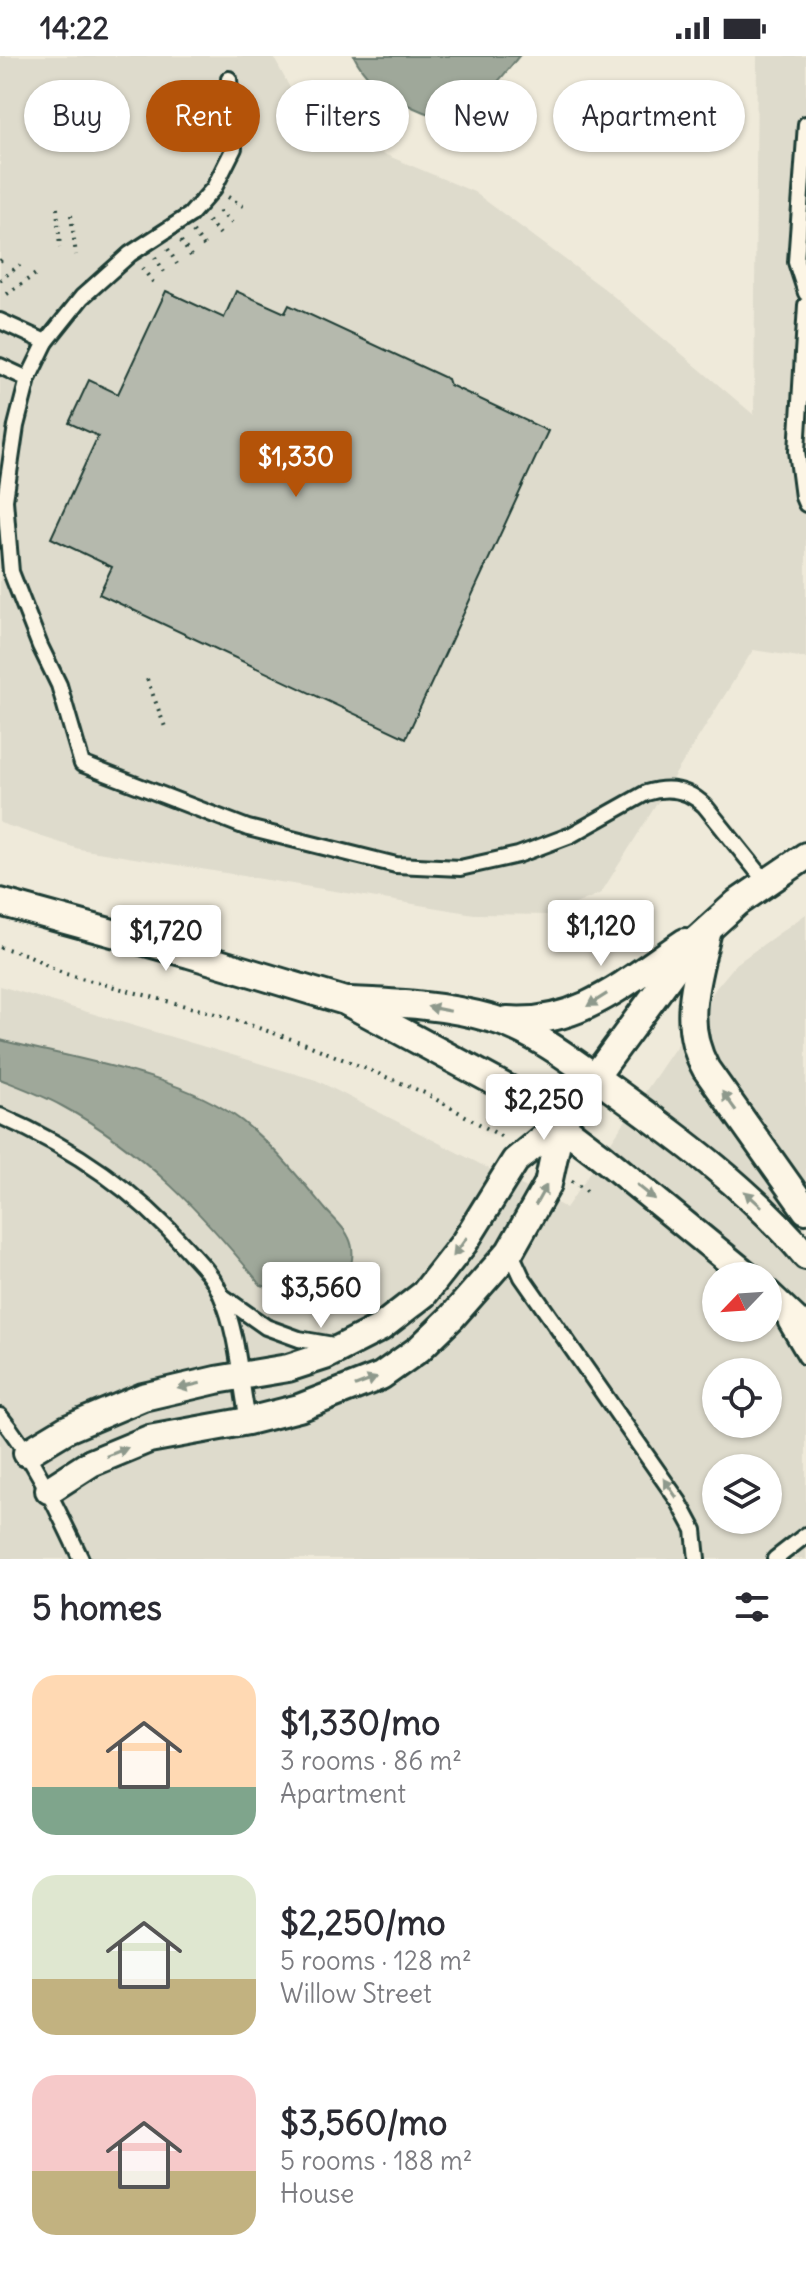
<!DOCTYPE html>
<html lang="en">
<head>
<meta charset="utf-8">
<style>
	body { margin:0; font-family:Delius,sans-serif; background:#f7f7f7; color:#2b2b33; height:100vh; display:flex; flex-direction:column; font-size:30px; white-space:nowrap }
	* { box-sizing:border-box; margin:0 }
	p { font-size:26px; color:#7c7c81 }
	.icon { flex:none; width:44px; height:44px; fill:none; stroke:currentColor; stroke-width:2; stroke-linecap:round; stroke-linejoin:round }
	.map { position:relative; height:1503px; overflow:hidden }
	.drawer { display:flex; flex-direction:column; background:#fff; flex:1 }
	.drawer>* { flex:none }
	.guide { position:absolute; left:24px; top:24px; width:758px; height:72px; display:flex; gap:16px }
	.needle { width:52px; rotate:245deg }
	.tools { position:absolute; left:702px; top:1206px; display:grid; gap:16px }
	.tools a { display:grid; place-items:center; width:80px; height:80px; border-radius:50%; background:#fff; box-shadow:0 2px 6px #0004; font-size:40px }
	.price { position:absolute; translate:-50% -68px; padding:0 18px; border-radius:8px; background:#fff; color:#222; font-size:26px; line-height:52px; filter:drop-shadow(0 2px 4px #0008) }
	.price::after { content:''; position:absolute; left:50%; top:48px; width:24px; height:18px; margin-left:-12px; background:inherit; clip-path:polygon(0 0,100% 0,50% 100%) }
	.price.current { background:#b45309; color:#fff }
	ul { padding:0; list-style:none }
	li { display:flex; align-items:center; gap:24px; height:200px; padding:0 32px }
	li span { display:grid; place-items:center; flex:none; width:224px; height:160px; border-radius:24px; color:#555 }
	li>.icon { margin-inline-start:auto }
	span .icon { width:96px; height:96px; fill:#fffc; stroke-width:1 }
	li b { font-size:34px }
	h2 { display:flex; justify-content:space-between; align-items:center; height:96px; padding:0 32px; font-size:34px }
	.tag { padding:0 28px; border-radius:36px; background:#fff; box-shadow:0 2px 6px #0004; font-size:28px; line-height:72px }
	.tag.current { background:#b45309; color:#fff }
	.status { display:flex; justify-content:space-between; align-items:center; height:56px; padding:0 40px; background:#fff; direction:ltr }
	.status svg { height:22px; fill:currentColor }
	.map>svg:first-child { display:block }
	.built { fill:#dedbcc; fill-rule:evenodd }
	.water { fill:#9fa89a; stroke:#6c7d71; stroke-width:2 }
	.building { fill:#b5b9ad; stroke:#1f3d34; stroke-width:2 }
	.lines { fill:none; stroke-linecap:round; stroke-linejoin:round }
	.lane-casing { stroke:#1f3d34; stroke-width:20 }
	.street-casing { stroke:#1f3d34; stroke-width:32 }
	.path { stroke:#1f3d34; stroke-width:4; stroke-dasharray:2 6; stroke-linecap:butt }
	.lane { stroke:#fcf5e5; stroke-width:14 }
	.street { stroke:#fcf5e5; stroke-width:26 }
	.oneway { fill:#8e998c }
</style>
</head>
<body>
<div class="status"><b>14:22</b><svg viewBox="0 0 49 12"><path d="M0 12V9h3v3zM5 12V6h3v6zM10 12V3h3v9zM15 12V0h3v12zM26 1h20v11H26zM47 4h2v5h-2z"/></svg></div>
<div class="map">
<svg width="806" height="1503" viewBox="0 0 806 1503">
	<rect width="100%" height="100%" fill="#efeada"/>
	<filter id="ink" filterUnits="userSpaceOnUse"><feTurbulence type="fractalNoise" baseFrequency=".0125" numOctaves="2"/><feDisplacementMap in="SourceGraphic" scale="16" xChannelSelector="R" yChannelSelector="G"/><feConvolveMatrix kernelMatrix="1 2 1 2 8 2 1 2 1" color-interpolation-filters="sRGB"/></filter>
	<g filter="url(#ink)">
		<g class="built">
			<polygon points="0,0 273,0 308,66 474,136 606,234 754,359 757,0 806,0 806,602 753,594 601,837 550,859 474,858 79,793 0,767"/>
			<path d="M806,858V1503H0V930L316,1024L566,1152L716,932L736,908ZM716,1220H768V1272H716ZM716,1316H768V1368H716ZM716,1412H768V1464H716Z"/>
		</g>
		<g class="water">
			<path d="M354,0H519C501,22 470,66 437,60C425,58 412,51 402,46C381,35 364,21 354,0Z"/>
			<path d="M0,984C75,1003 180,1018 242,1065C274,1090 300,1123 326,1154C333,1162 345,1172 349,1182C357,1199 350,1219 338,1232L273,1233L261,1229C203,1158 144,1094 62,1050C42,1039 20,1031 0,1023Z"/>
		</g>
		<polygon class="building" points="166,235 224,262 236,235 285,257 289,249 448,323 450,329 548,375 406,682 99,538 112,511 51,482 98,380 69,367 89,324 118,338"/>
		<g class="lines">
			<g class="lane-casing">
				<g id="lane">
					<path d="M229,23L234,92L214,132L190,159L130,198L82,241L46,286L28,323L16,370L5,444L11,516L40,590L59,629L82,708L248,772L396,809L460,812L518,799L571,779L646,737C668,730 688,733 705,750L766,826"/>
					<polyline points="806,68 796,206 806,237"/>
					<polyline points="806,249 797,395 803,441 806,448"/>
					<polyline points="0,265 46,286"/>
					<polyline points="0,310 28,323"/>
					<path d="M0,1060C72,1091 136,1135 188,1194C201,1208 214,1221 221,1239C238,1277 240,1324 248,1365"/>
					<polyline points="510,1195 522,1221 679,1446 694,1474 697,1503"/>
					<polyline points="222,1240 266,1271 299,1283 339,1290"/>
					<polyline points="786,1267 806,1301"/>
					<path d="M0,1360C35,1403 57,1453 81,1503"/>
					<polyline points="775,1503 806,1479"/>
				</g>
			</g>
			<g class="street-casing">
				<g id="street">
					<polyline points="0,846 189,898 345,945 525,1042 600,1099 748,1220"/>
					<path d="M708,874C697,923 680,966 706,1013L806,1154"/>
					<path d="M348,945C396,947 447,949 493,963C537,976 576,1008 613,1034C682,1084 751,1134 806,1200"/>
					<path d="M507,964C580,970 628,924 685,886"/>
					<polyline points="768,1238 806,1274"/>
					<polyline points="27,1397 67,1373 143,1341 216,1324 288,1312 325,1300 380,1272 424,1238 464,1187 515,1105 561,1067 695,885 737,847 806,800"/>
					<polyline points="49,1434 91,1407 149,1383 248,1365 299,1352 381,1320 419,1293 452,1261 510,1195 548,1128 561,1067"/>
				</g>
			</g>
			<g class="path">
				<polyline points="228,141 243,150"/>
				<polyline points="57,152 60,192"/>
				<polyline points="219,155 232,167"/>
				<polyline points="71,159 76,199"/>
				<polyline points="208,165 220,178"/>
				<polyline points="193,176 204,190"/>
				<polyline points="181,185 191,200"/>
				<polyline points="168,193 177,208"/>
				<polyline points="155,201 164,216"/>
				<polyline points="0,205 4,201"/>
				<polyline points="142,212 153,226"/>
				<polyline points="0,224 20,209"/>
				<polyline points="7,238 37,217"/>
				<polyline points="147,623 165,671"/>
				<polyline points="0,891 28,899 62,917 223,960 306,988 425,1037 504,1082"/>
				<polyline points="572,1125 587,1135"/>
			</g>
			<use href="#lane" class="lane"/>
			<use href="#street" class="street"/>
		</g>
		<defs><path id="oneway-solid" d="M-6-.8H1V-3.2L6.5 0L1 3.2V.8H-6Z" transform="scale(2)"/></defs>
		<g class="oneway">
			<use href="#oneway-solid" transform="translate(597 944) rotate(148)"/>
			<use href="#oneway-solid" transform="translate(439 953) rotate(-169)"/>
			<use href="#oneway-solid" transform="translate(729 1045) rotate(-126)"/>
			<use href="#oneway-solid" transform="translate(646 1136) rotate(39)"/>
			<use href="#oneway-solid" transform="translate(541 1139) rotate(-61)"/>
			<use href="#oneway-solid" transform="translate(753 1143) rotate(-138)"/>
			<use href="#oneway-solid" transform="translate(460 1191) rotate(126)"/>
			<use href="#oneway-solid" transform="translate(366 1326) rotate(-21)"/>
			<use href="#oneway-solid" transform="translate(189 1330) rotate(167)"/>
			<use href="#oneway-solid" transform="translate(117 1396) rotate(-22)"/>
			<use href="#oneway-solid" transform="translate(670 1432) rotate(-125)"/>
		</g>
	</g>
</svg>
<div class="tools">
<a><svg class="needle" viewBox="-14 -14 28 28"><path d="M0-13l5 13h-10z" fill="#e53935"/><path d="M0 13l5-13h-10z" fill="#7c7c81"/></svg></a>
<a><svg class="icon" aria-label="locate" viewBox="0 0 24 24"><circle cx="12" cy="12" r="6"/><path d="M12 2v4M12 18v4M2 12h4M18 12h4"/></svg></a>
<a><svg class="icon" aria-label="layers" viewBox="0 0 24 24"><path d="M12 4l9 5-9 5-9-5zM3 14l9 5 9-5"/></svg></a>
</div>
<b class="price current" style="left:296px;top:443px">$1,330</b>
<b class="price" style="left:601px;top:912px">$1,120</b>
<b class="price" style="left:166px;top:917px">$1,720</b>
<b class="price" style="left:544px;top:1086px">$2,250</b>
<b class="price" style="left:321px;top:1274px">$3,560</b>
<div class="guide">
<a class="tag">Buy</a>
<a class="tag current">Rent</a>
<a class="tag">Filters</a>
<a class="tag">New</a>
<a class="tag">Apartment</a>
</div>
</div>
<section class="drawer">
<h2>5 homes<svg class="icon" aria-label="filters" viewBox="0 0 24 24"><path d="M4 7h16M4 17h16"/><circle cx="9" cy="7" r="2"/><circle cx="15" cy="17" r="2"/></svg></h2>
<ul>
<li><span style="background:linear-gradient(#ffd9b3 70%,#7fa58c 0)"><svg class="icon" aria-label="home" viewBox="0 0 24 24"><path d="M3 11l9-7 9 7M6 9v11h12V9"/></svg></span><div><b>$1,330/mo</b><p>3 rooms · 86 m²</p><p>Apartment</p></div></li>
<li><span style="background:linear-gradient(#dfe7d0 65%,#c2b280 0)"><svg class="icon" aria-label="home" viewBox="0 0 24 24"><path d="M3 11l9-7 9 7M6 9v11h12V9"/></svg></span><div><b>$2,250/mo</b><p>5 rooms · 128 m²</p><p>Willow Street</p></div></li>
<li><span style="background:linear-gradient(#f6c9c9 60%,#c2b280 0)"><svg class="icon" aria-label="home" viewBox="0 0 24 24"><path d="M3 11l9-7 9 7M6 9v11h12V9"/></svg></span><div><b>$3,560/mo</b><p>5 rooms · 188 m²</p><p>House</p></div></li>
</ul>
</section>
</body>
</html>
